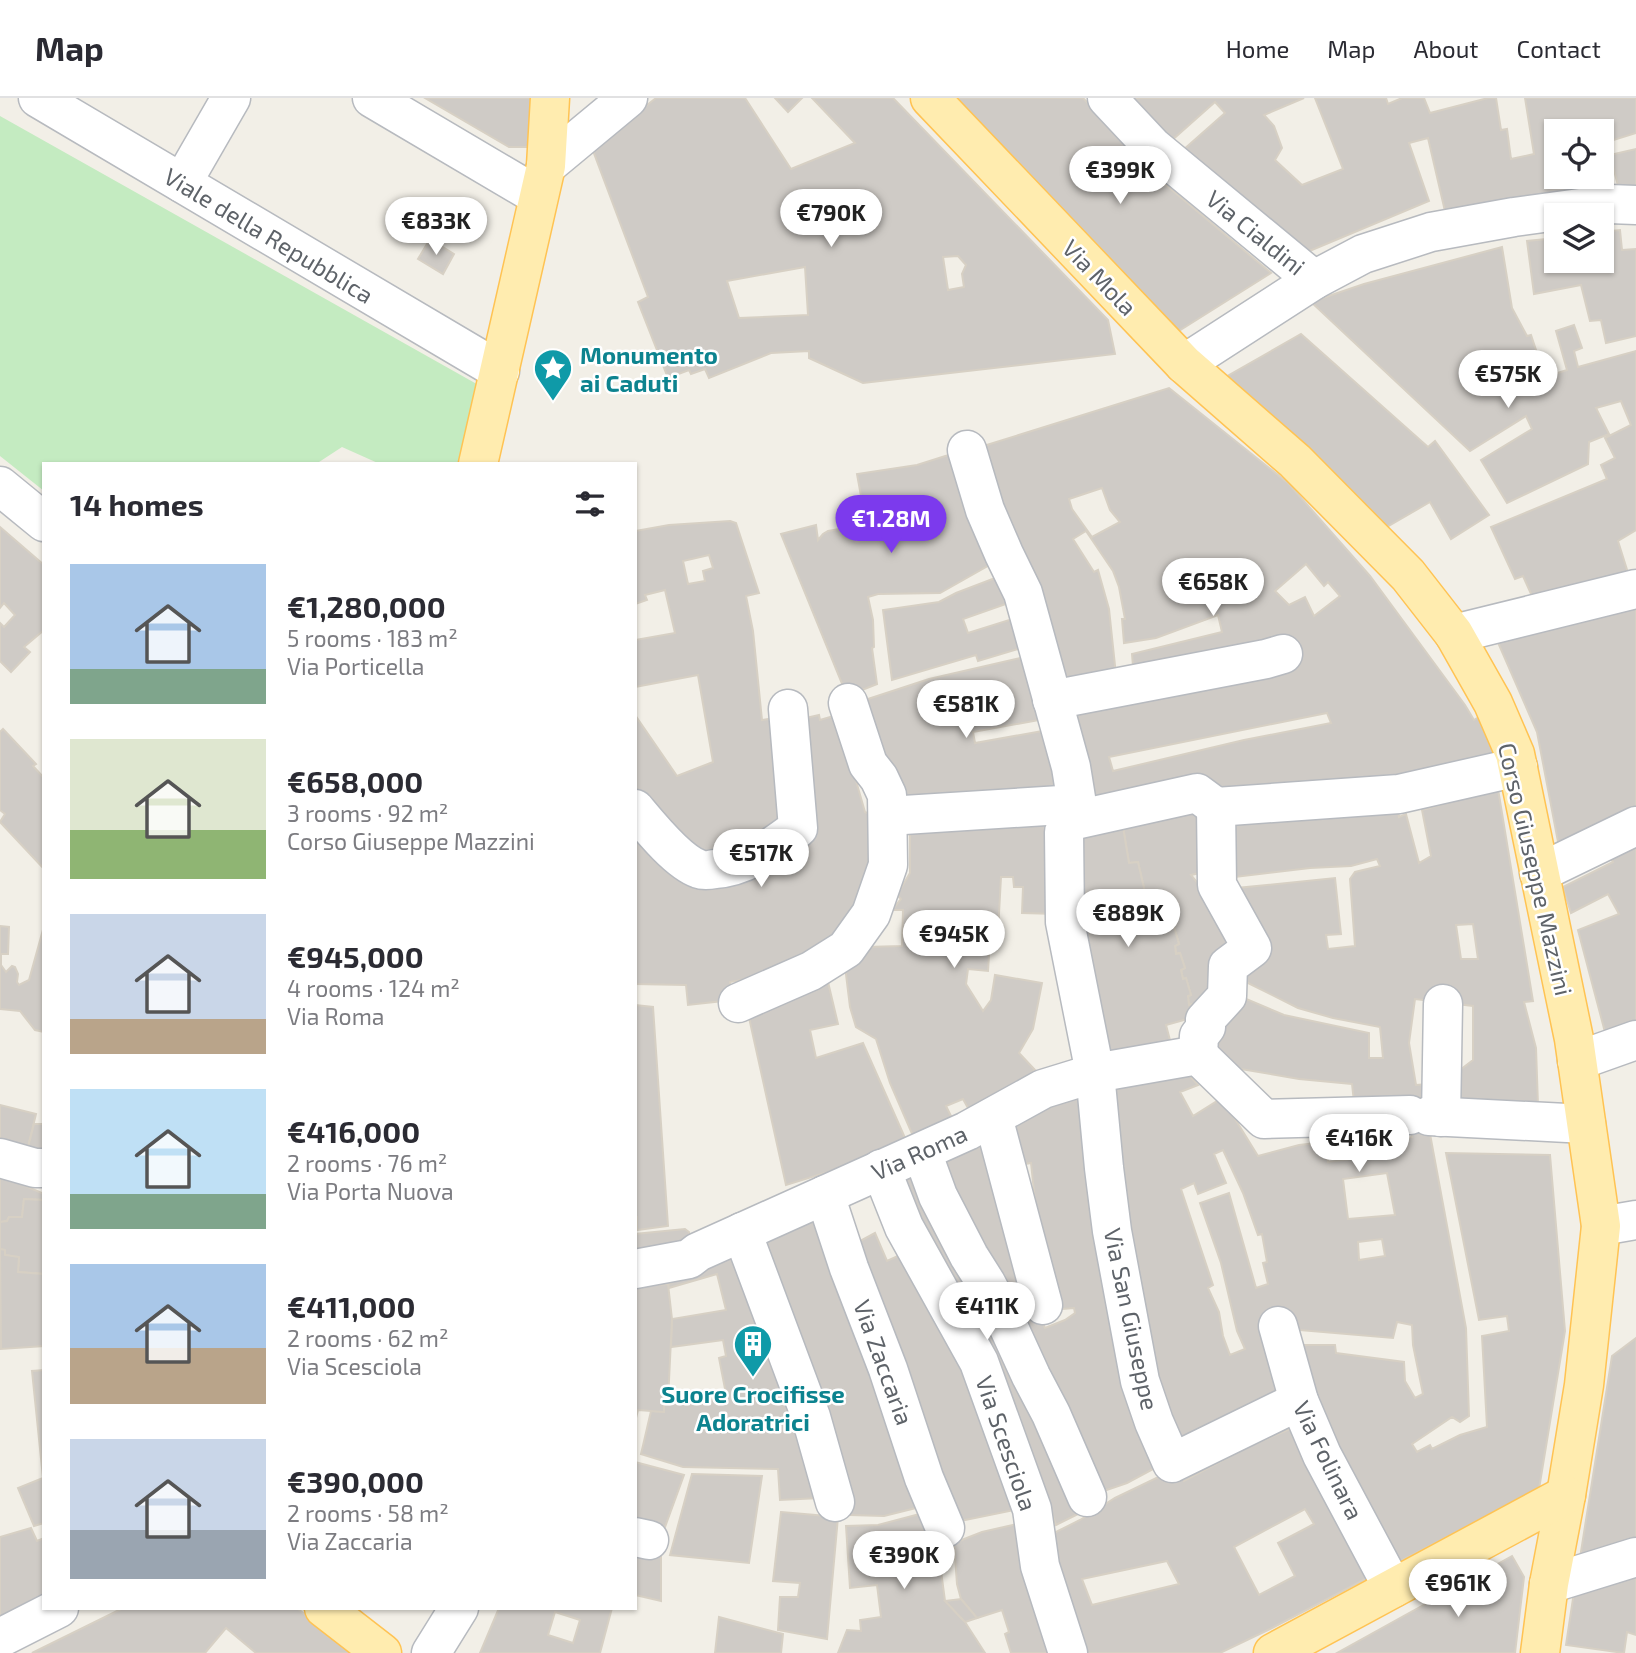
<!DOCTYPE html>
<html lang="en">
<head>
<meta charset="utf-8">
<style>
	body { margin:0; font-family:"Exo 2",sans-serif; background:#f2f2f3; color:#2b2b33; height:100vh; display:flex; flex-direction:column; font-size:26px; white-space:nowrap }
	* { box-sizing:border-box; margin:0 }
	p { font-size:23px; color:#7c7c81 }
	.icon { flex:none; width:38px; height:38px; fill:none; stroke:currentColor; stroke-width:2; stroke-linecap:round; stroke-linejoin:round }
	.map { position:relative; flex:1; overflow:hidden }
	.details { position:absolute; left:42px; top:364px; width:595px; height:1148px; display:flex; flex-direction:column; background:#fff; border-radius:0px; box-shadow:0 2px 5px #0004 }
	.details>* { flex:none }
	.buttons { position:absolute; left:1544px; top:21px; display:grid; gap:14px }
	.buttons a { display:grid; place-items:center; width:70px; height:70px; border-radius:0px; background:#fff; box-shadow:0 2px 5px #0004; font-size:35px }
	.price { position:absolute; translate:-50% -60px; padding:0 16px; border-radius:24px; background:#fff; color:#222; font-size:23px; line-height:46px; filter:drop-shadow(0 2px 4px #0008) }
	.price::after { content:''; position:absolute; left:50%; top:42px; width:21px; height:16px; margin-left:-10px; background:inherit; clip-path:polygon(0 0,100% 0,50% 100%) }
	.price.current { background:#7c3aed; color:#fff }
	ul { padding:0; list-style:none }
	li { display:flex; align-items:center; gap:21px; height:175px; padding:0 28px }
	li span { display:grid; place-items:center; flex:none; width:196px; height:140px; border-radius:0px; color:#555 }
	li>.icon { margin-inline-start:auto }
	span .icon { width:84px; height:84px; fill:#fffc; stroke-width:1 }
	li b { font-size:30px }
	h2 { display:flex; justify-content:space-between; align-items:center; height:84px; padding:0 28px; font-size:30px }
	header { display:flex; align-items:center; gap:42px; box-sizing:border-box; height:98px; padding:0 35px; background:#fff; border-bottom:2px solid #e1e1e2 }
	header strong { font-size:33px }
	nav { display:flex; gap:38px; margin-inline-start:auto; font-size:24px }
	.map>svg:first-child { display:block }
	.green { fill:#c4ebc1 }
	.building { fill:#cfcbc6; stroke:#d7d0c4; stroke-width:2; fill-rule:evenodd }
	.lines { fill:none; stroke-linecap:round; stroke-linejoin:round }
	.minor-casing { stroke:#b7babf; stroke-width:41 }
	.major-casing { stroke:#ffc353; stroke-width:41 }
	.minor { stroke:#fff; stroke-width:38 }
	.major { stroke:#ffecaf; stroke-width:38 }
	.labels { text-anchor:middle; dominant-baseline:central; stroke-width:5; stroke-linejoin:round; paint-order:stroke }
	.street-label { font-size:24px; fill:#5e6369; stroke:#fff }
	.culture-label { font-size:24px; font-weight:bold; fill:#0d838f; stroke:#fff; text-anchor:start }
</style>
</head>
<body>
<header>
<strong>Map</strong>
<nav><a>Home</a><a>Map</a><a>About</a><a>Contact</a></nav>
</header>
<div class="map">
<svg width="1636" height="1555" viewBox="0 0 1636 1555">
	<rect width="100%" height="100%" fill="#f2efe7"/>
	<polygon class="green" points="0,18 482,289 462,366 380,366 342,349 316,366 44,366 44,393 0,358"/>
	<g class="building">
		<polygon points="425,0 534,0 534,49 509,49"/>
		<path d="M656,0H745L791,71L855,45L812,0H893L1108,222L1115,256L863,285L809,260V253L771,255L709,280L705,271L691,276L689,272L668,280L638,204L648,199L592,50ZM958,158L966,167L962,176L964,189L948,192L943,159ZM805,169L808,217L739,220L727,183Z"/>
		<polygon points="775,0 802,0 788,14"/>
		<polygon points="956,0 1083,0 1166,87 1271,175 1174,236"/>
		<polygon points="1131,0 1304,0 1264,17 1274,28 1282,50 1275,62 1302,87 1343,71 1315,0 1386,0 1388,6 1402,0 1424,0 1430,15 1488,0 1496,0 1501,32 1507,31 1511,61 1534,56 1525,0 1636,0 1636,35 1601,46 1601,33 1594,33 1591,22 1588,23 1590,33 1556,33 1556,79 1600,79 1606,102 1447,122 1428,40 1409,45 1429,103 1307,154 1182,53 1225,15 1215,4 1171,43"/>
		<polygon points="1636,51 1636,103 1622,103 1610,57"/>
		<polygon points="1620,132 1622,152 1636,151 1636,238 1606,245 1601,222 1590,223 1581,187 1534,196 1527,143 1556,140 1556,163 1601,163 1601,134"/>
		<polygon points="430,141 454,156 443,176 418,161"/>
		<polygon points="1502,149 1512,210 1527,238 1531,237 1545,279 1567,272 1556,233 1574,227 1582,250 1574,253 1578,269 1636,253 1636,432 1618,443 1629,478 1536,507 1523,478 1515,481 1491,429 1607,381 1601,367 1615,360 1605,340 1631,327 1621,303 1596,310 1609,336 1589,344 1588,366 1507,405 1481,362 1532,331 1526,318 1470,353 1311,204 1364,186"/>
		<polygon points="1301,236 1428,349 1435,343 1489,417 1451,441 1430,404 1385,430 1224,280"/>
		<path d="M1169,290L1288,385L1370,478L1465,607L1474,622L1479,619L1498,660L1332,693L1213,701L1089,712L1061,606L1134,580L1132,556L1222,534L1218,517L1156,540L1124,545L1122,521H1125L1119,489L1113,473L1086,433L1073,441L1094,474L1098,472L1109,511L1116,577L1062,590L974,351ZM1102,390L1110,412L1120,424L1092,439L1072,411L1069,401ZM1306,466L1324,488L1328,484L1340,498L1314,518L1305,499L1289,507L1275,493ZM1327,615L1331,625L1244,642L1113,673L1109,659Z"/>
		<path d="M961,353L1000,461L940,495L878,496L868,499L873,522L874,549L872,550L877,586L847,598L781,436L816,427L818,442L823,436L828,433L839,431L850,435L856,444L869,442L857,376L917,367ZM924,412L928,439L896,443L895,436L891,437L889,416Z"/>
		<path d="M730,423L736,425L759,495L746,498L753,533L762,622L781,619L786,737L722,772L635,709V617L677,678L713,664L698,577L635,589V542L675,535L665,492L645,497L647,502L635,506V433L669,427ZM709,457L713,470L703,473L705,483L688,486L683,463Z"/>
		<polygon points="0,429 44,467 44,532 24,549 30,554 11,574 0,563 0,525 4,529 15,517 4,505 0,510"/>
		<polygon points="1008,475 1017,502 963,521 968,535 1019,519 1028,548 978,563 976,557 892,582 883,512 939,504 956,495"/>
		<polygon points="1636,508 1636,718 1560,754 1537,634 1496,540"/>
		<polygon points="1033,557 1050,620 973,634 975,645 1054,631 1071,700 895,712 859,604 929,581"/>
		<polygon points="819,617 820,622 837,617 865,714 874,718 872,769 858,809 830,845 775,876 730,884 732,902 688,907 686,887 635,886 635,739 687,784 806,754 797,622"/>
		<polygon points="3,631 36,666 33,668 44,680 44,771 0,724 5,716 0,712 0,634"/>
		<path d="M1498,691L1533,903L1524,904L1536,950L1538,1007L1459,1006L1460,972L1473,962V908L1415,901L1409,945L1416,987L1427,986L1430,1036L1466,1230L1469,1318L1460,1324L1452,1319L1412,1346L1417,1354L1430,1347L1432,1351L1460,1337L1487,1329L1482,1238L1509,1233L1507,1218L1479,1222L1446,1055L1550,1057L1565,1233L1539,1391L1391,1468L1294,1247H1335L1336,1255L1404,1264L1405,1283L1415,1300L1423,1296L1413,1247L1412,1227L1397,1224L1393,1240L1264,1229L1293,1306L1184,1354L1159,1284L1105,987L1182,969L1198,987L1180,994L1193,1018L1222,1000L1258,1058L1299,1047L1325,1044L1328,1064L1383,1057L1381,1042L1412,1039L1410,1017L1355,1013L1352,986L1299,981L1235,970L1209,959L1237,897L1284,917L1369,935V960H1383L1380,929L1333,920L1298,910L1242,882L1237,790L1335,780L1341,836L1326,837L1328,851L1355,848L1350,781L1355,774L1380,768L1377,761L1351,768L1310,770L1227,780L1224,718L1396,706L1399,719L1406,716L1419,765L1431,758L1422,712ZM1473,826L1478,861H1461L1456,827ZM1223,1052L1243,1095L1258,1137L1262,1136L1267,1164L1263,1165L1268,1186L1256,1190L1229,1095L1200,1105L1221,1165L1237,1233L1245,1251L1230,1257L1223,1238L1219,1214L1208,1190L1213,1187L1181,1091L1194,1085L1198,1096L1226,1085L1214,1056ZM1387,1075L1395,1117L1348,1121L1343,1081ZM1382,1141L1385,1158L1359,1162L1358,1144Z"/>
		<polygon points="1181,707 1210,719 1214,772 1191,777 1247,846 1198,918 1194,906 1189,907 1188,898 1191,897 1186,880 1183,881 1181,872 1185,870 1180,855 1176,856 1175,848 1179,846 1165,798 1147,803 1138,764 1129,765 1123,729"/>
		<polygon points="1054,720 1057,816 1022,815 1023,789 1014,789 1013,779 1001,779 998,834 987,834 987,841 990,842 988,873 968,871 966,886 983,913 991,902 995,877 1042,885 1033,931 1019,955 1035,972 974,1021 963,1001 946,1008 956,1028 916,1045 890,985 876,941 856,929 850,909 844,860 865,849 902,848 903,812 892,812 901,801 897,797 910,775 910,726"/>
		<polygon points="1123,729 1129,765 1138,764 1147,803 1165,798 1179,846 1175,848 1176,856 1180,855 1185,870 1181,872 1183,881 1186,880 1191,897 1188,898 1189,907 1194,906 1198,918 1166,927 1171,946 1106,965 1070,737"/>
		<polygon points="1636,748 1636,928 1606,938 1578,832 1619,816 1608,796 1571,815 1563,789 1613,764 1611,760"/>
		<polygon points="0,828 9,829 8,856 1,856 1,867 6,874 12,868 15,869 18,876 17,884 19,887 29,882 44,828 44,934 35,932 20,913 0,911"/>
		<polygon points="828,884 838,926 810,932 816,960 863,945 909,1049 786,1087 746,906"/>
		<polygon points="635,907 653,909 668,1128 637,1132 637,1119 635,1119"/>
		<polygon points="1092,996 1157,1369 1127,1385 1092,1397 935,1067 991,1044 1032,1197 1045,1230 1065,1222 1075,1215 1074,1210 1051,1212 1042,1169 1031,1065 1019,1067 1007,1026 1071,1001"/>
		<polygon points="0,1007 36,1016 28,1049 0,1050"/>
		<polygon points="34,1026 44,1026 44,1055 28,1049"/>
		<polygon points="919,1073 1082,1414 1056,1427 1036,1368 893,1084"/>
		<polygon points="0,1077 44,1096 44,1102 24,1101 22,1119 9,1119 7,1123 0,1124"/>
		<polygon points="24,1101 44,1102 44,1176 18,1174 19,1159 5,1157 5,1152 0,1151 0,1124 7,1123 9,1119 22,1119"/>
		<polygon points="819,1114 920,1409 884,1418 850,1417 820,1316 756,1139"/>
		<polygon points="685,1131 689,1134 692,1153 635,1166 635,1136"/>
		<polygon points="875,1135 887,1163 913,1151 1019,1411 950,1425 849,1149"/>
		<polygon points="0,1151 5,1152 5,1157 19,1159 18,1174 44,1176 44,1248 1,1251"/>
		<polygon points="745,1154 820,1400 780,1402 778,1371 683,1369 641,1356 651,1313 664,1314 664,1303 727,1301 719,1260 726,1258 723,1242 671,1249 672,1221 726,1212 717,1176 669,1190 668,1186"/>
		<polygon points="668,1186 672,1221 668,1303 664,1303 664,1314 638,1312 635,1324 635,1189"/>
		<polygon points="1636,1240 1636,1449 1580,1460 1612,1258"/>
		<polygon points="44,1272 44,1425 34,1428 18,1390 43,1380 32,1273"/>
		<path d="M1302,1326L1379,1474L1270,1531L1220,1555H1011L1005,1536L1009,1534L1002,1512L977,1520L961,1501L957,1486L954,1445L982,1434L1017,1426L1048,1438L1080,1422L1115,1400L1177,1370L1184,1383L1252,1347ZM1305,1411L1314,1426L1278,1445L1295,1478L1259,1497L1234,1449ZM1167,1463L1179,1486L1092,1507L1082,1481Z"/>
		<polygon points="635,1364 684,1377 661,1440 635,1433"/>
		<polygon points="692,1376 762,1378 749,1465 670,1457"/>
		<polygon points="931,1413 938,1439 939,1458 945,1503 965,1524 985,1555 838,1555 847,1532 861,1533 860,1522 881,1519 877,1487 850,1490 846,1428 878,1427"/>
		<polygon points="781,1414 838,1419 827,1541 778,1532 780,1499 798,1499 800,1485 773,1483"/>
		<polygon points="31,1430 37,1443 44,1440 44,1500 0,1520 0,1439"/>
		<polygon points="635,1450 661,1453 661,1503 635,1497"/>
		<polygon points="1512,1458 1524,1479 1515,1555 1337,1555"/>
		<polygon points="1636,1475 1636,1537 1627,1534 1624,1555 1566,1547 1574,1494"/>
		<polygon points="961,1501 977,1520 965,1524 945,1503"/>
		<polygon points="123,1510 297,1510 352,1555 256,1555 226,1530 205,1555 32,1555"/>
		<path d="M499,1510H612L600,1555H480ZM555,1514L580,1522L573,1545L548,1537Z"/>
		<polygon points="719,1519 783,1536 781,1555 715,1555"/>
	</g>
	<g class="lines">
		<g class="minor-casing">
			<g id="minor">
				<polyline points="38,0 500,273"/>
				<polyline points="372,0 538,98"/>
				<polyline points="1107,0 1153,49 1314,182"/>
				<polyline points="546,68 628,0"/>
				<polyline points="182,85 231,0"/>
				<polyline points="1184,266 1314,182 1363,156 1431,134 1514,119 1609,106 1636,107"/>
				<polyline points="967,352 985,412 1004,456 1023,495 1071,669 1077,706 1071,723 1064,734 1065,824 1095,975 1104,1070 1112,1133 1140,1283 1154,1324 1172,1365 1299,1303"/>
				<polyline points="0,388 44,424"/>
				<polyline points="1454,536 1636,491"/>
				<polyline points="1052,602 1266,561 1283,556"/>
				<polyline points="1216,709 1399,696 1518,669"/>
				<path d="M635,711C650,729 678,764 699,771C704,773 710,772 715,771C746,769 774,748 798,730L788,611"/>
				<polyline points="888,718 1077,706"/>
				<polyline points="1071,723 1197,695 1216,709"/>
				<polyline points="1539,775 1636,728"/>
				<polyline points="738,905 811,873 846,851 871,816 888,767 887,697 879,680 868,666 848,605"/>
				<polyline points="1198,957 1199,938 1206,929 1205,922 1227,898 1228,868 1252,850 1217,787 1216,709"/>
				<polyline points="1577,963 1636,942"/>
				<polyline points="1429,1018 1586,1026"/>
				<polyline points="993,1019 1043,1207"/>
				<polyline points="1441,1019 1443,906"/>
				<polyline points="922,1054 938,1098 969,1158 986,1185 1004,1219 1031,1278 1051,1316 1087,1399"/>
				<polyline points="0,1060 35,1070 44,1070"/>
				<polyline points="881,1071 904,1129 979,1264 1032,1411 1040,1468 1068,1555"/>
				<polyline points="825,1097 849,1170 888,1271 924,1380 945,1430"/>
				<polyline points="1601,1128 1636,1122"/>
				<polyline points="742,1134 811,1319 835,1404"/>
				<polyline points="635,1171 689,1161 698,1154 967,1033 1043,991 1095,975 1198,957 1264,1021 1410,1017"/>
				<polyline points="1278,1228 1299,1303 1322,1357 1393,1490"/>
				<polyline points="635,1439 649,1442"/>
				<polyline points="1549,1486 1636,1459"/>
				<polyline points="0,1540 59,1510"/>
				<polyline points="431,1555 459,1510"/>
			</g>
		</g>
		<g class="major-casing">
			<g id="major">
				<polyline points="930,0 1184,266 1295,363 1408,477 1454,536 1493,605 1515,656 1574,941 1601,1128 1584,1287 1566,1397 1549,1486 1540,1555"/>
				<polyline points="478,366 546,68 550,0"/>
				<polyline points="324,1510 382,1555"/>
				<polyline points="1273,1555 1566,1397"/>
			</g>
		</g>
		<use href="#minor" class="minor"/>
		<use href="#major" class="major"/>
	</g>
	<defs>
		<g id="sight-pin" transform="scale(2.0125)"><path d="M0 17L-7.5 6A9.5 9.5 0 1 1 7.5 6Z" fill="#0f9aa8" stroke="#fff"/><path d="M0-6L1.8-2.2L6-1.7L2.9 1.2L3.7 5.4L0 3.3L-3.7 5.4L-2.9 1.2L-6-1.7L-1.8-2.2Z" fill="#fff"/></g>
		<g id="building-pin" transform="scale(2.0125)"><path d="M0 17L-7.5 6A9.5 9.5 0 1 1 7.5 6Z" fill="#0f9aa8" stroke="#fff"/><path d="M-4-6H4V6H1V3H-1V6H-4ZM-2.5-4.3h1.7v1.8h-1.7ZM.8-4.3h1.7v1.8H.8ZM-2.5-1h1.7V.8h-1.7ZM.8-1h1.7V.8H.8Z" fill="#fff"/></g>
	</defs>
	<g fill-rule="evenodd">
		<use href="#sight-pin" x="553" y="270"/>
		<use href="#building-pin" x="753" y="1246"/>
	</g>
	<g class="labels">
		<g class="street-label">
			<text transform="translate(1256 134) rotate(39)">Via Cialdini</text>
			<text transform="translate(269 137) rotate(31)">Viale della Repubblica</text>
			<text transform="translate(1100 179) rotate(46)">Via Mola</text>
			<text transform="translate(1536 771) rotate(77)">Corso Giuseppe Mazzini</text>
			<text transform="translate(919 1054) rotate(-24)">Via Roma</text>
			<text transform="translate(1132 1221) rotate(78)">Via San Giuseppe</text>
			<text transform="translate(884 1264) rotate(70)">Via Zaccaria</text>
			<text transform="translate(1007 1345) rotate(71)">Via Scesciola</text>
			<text transform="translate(1329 1362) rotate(64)">Via Folinara</text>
		</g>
		<g class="culture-label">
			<text x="580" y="256">Monumento<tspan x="580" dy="28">ai Caduti</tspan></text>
			<text x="753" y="1295" text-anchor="middle">Suore Crocifisse<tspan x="753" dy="28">Adoratrici</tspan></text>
		</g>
	</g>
</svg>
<div class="buttons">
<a><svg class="icon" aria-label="locate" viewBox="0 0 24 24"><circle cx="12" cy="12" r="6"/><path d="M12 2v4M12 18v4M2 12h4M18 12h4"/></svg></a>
<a><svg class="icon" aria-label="layers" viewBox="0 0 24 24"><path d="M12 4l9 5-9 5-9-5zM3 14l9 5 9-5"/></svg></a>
</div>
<b class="price" style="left:1120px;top:108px">€399K</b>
<b class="price" style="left:831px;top:151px">€790K</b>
<b class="price" style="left:436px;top:159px">€833K</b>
<b class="price" style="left:1508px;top:312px">€575K</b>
<b class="price current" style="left:891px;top:457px">€1.28M</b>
<b class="price" style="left:1213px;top:520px">€658K</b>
<b class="price" style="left:966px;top:642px">€581K</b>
<b class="price" style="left:761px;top:791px">€517K</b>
<b class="price" style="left:1128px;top:851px">€889K</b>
<b class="price" style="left:954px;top:872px">€945K</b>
<b class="price" style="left:1359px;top:1076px">€416K</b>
<b class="price" style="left:987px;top:1244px">€411K</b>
<b class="price" style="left:904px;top:1493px">€390K</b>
<b class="price" style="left:1458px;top:1521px">€961K</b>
<section class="details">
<h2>14 homes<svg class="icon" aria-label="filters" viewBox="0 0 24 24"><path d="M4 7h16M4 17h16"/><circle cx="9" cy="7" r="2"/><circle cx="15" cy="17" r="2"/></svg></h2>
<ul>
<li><span style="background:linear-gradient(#a9c7e8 75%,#7fa58c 0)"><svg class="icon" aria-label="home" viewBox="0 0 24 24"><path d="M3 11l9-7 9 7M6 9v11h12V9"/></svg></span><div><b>€1,280,000</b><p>5 rooms · 183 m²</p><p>Via Porticella</p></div></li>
<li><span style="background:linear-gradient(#dfe7d0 65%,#8fb573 0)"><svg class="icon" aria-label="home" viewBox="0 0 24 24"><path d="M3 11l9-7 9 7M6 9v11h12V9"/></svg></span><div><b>€658,000</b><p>3 rooms · 92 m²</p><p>Corso Giuseppe Mazzini</p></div></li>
<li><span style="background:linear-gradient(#c9d6e8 75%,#b9a48a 0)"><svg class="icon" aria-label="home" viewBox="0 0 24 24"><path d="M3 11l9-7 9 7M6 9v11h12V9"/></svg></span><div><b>€945,000</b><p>4 rooms · 124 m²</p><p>Via Roma</p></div></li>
<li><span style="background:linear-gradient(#bfe0f5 75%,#7fa58c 0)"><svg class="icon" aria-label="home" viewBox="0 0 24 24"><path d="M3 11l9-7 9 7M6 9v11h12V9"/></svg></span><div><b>€416,000</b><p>2 rooms · 76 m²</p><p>Via Porta Nuova</p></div></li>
<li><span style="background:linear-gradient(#a9c7e8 60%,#b9a48a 0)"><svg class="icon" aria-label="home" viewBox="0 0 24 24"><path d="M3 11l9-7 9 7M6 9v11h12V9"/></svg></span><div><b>€411,000</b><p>2 rooms · 62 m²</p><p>Via Scesciola</p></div></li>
<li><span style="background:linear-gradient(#c9d6e8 65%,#9aa5b1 0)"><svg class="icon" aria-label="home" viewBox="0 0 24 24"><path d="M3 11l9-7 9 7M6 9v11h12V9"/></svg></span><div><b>€390,000</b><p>2 rooms · 58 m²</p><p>Via Zaccaria</p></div></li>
</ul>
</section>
</div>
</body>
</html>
